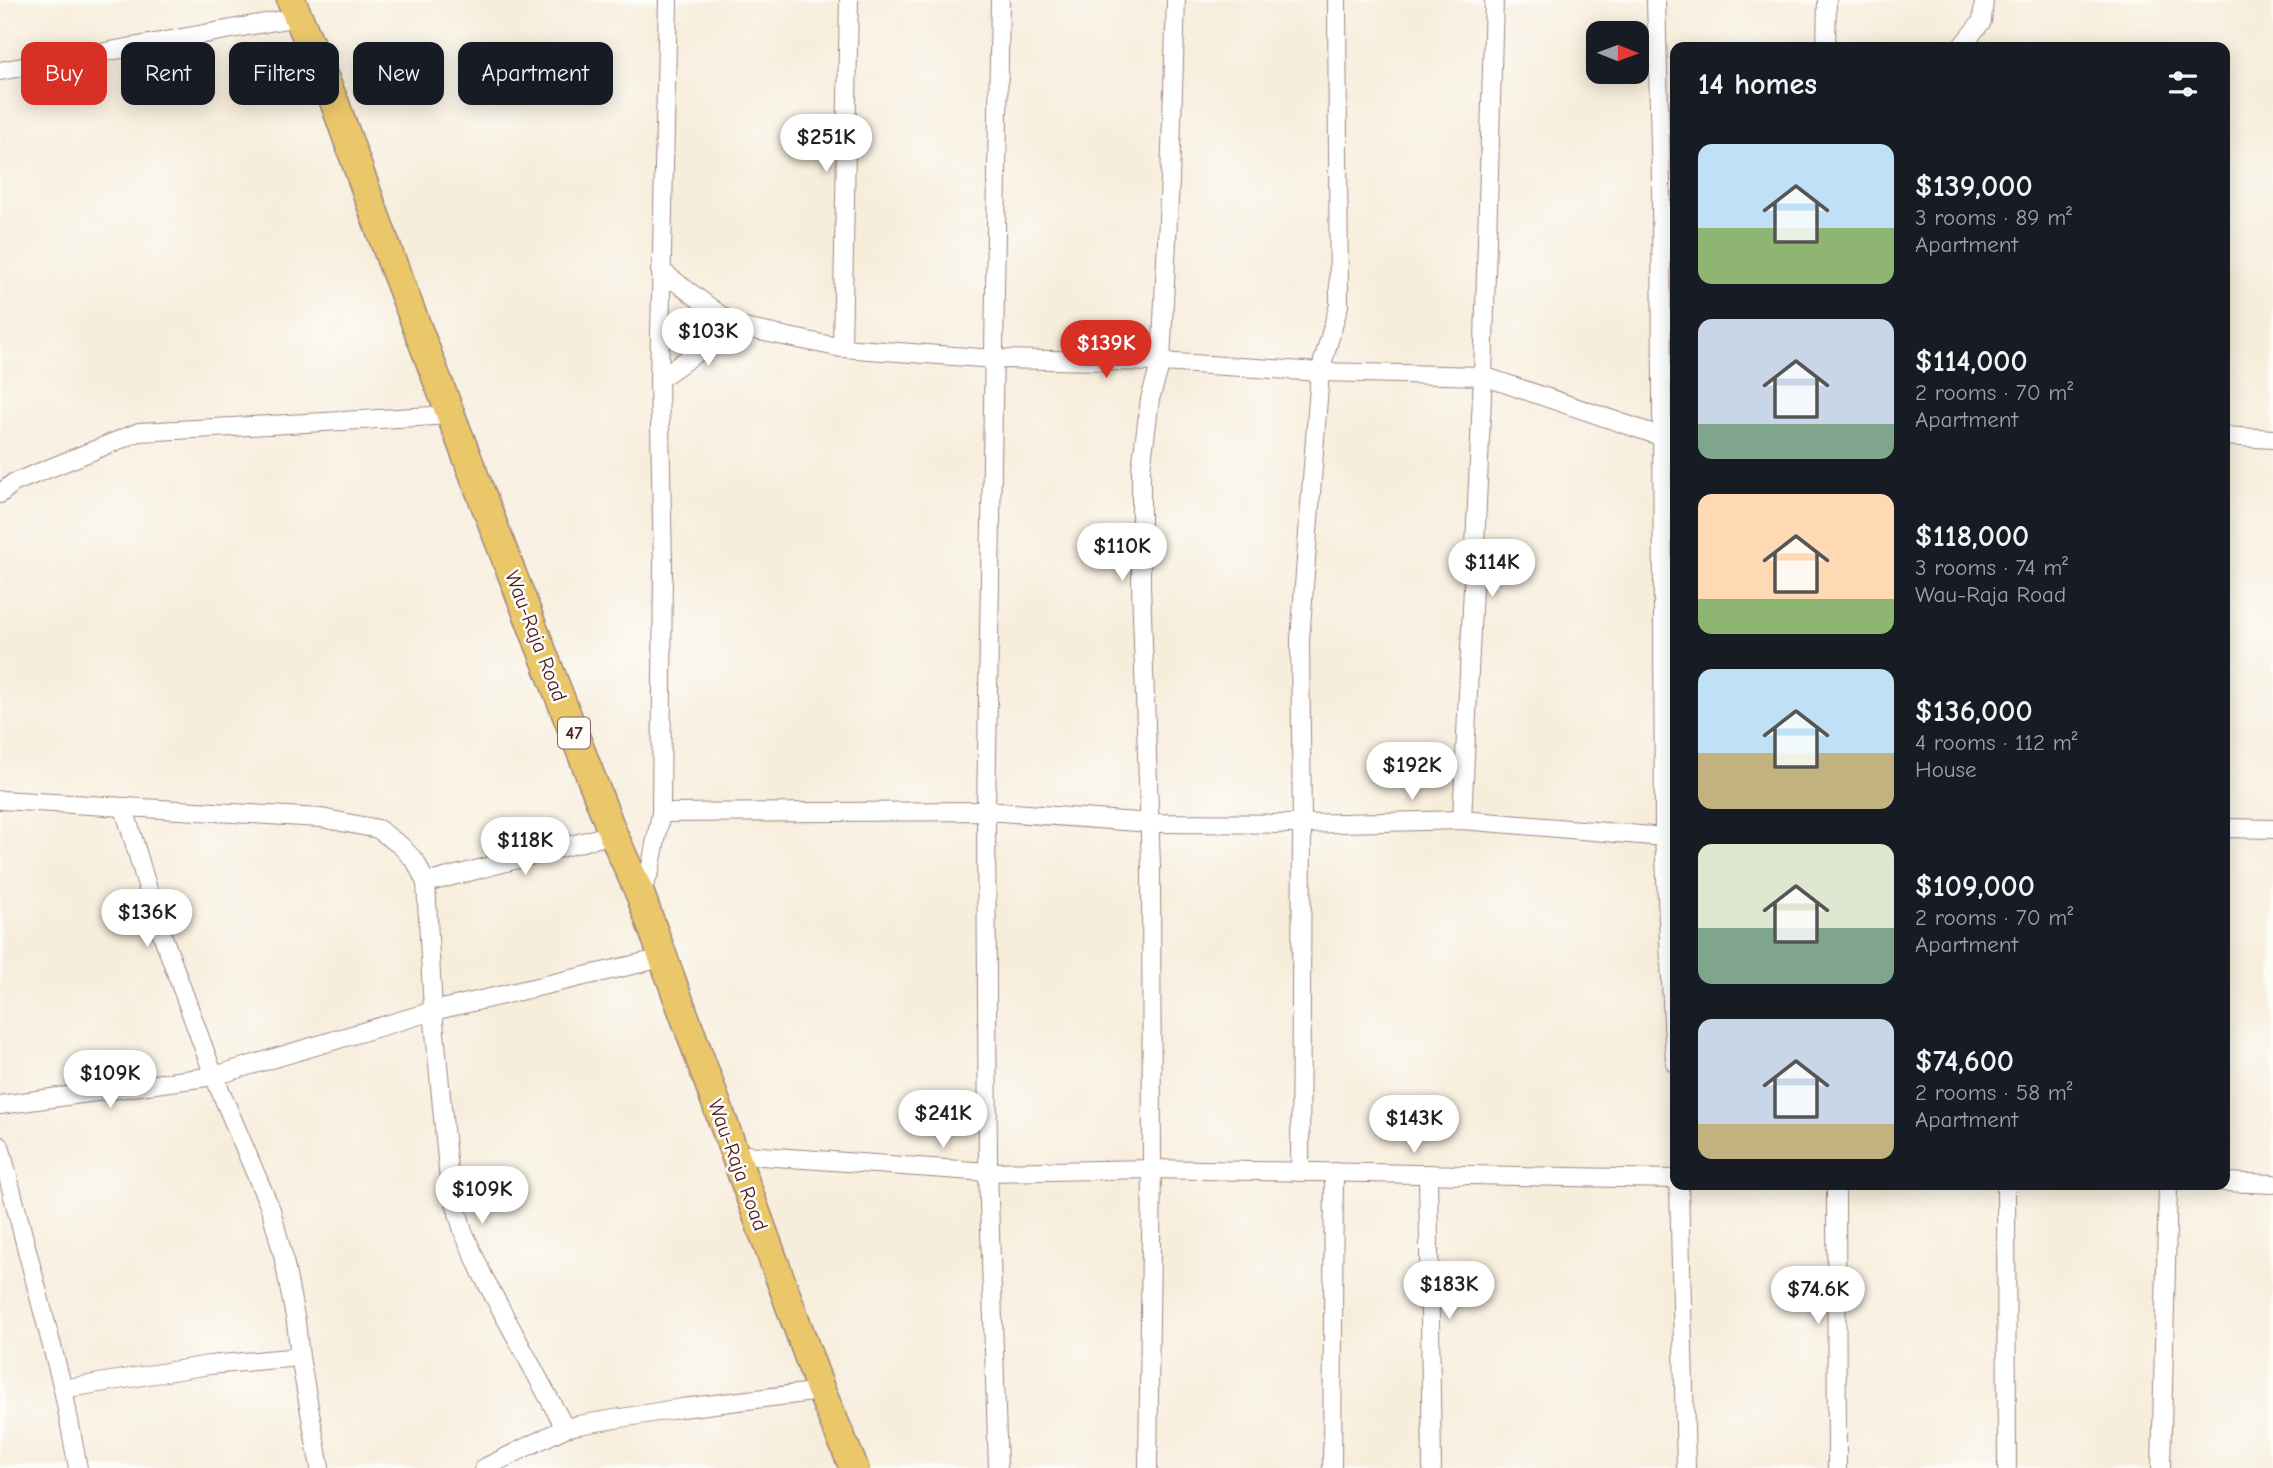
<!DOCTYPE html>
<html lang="en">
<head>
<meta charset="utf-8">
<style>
	body { margin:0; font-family:"Comic Neue",sans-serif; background:#20242c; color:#f1f3f6; height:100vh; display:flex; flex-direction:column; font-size:26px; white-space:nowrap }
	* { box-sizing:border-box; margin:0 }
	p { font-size:23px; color:#9ea1a6 }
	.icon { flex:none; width:38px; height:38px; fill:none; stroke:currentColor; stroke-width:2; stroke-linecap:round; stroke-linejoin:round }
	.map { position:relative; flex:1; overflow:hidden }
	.details { position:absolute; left:1670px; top:42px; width:560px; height:1148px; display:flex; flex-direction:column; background:#171b24; border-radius:14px; box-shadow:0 4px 18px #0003 }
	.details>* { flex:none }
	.top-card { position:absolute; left:21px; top:42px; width:665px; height:63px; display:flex; gap:14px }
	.needle { width:46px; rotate:91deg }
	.tools { position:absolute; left:1586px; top:21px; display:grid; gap:14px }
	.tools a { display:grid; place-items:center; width:63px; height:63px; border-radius:14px; background:#171b24; box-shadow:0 4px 18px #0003; font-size:35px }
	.price { position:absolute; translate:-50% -60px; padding:0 16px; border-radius:24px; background:#fff; color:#222; font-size:23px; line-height:46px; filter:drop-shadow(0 2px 4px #0008) }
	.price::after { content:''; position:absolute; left:50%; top:42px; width:21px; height:16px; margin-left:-10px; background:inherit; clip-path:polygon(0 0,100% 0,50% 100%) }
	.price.on { background:#d93025; color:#fff }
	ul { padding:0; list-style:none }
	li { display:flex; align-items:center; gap:21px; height:175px; padding:0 28px }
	li span { display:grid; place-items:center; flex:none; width:196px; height:140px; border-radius:14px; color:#555 }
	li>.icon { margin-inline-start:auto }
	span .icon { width:84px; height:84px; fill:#fffc; stroke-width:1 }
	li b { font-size:30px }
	h2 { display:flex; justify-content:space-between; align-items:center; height:84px; padding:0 28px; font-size:30px }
	.tag { padding:0 24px; border-radius:14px; background:#171b24; box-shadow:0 4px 18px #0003; font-size:24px; line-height:63px }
	.tag.on { background:#d93025; color:#fff }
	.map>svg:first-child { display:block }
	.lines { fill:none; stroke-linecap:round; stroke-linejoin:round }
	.minor-casing { stroke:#a08683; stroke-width:20 }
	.primary-casing { stroke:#a08683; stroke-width:31 }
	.minor { stroke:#fff; stroke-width:18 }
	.primary { stroke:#eac769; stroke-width:28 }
	.labels { text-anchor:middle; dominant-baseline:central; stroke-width:5; stroke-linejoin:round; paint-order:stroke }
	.shield { fill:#fdfcf7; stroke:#806168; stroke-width:2 }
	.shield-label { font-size:19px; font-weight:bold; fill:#4a1f2b }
	.street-label { font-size:21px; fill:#4a1f2b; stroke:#fdfcf7 }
</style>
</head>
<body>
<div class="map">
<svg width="2273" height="1468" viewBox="0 0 2273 1468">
	<rect width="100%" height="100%" fill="#fdfcf7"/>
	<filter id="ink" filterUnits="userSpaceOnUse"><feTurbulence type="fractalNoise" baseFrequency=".0143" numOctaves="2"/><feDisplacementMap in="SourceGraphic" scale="14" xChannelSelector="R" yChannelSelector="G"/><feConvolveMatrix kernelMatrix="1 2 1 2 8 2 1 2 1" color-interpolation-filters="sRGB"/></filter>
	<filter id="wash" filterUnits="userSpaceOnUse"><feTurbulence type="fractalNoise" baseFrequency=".00686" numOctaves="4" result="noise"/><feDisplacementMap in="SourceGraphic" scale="28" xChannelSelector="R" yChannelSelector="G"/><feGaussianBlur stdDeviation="1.57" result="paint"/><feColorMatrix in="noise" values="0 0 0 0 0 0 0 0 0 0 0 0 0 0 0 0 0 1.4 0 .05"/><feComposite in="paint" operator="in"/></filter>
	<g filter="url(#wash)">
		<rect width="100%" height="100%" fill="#f7eddb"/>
	</g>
	<g filter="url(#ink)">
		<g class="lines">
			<g class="minor-casing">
				<g id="minor">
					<polyline points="1656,0 1661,179 1664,837 1675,1063"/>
					<polyline points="1826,47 1827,0"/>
					<polyline points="1961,47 1982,21 1984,0"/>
					<polyline points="0,71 298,17"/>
					<polyline points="660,270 735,326 842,348 995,359 1161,362 1320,372 1483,376 1663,437 1671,437"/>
					<polyline points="842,348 849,0"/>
					<polyline points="659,379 735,326"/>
					<polyline points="2224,436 2273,439"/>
					<polyline points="0,494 13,483 139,432 452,415"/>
					<polyline points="0,800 321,818 378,829 401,846 416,862 426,883 433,1011 449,1181 463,1231 483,1276 565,1428"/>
					<polyline points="124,808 158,923 214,1076 271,1210 283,1255 296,1322 300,1357 320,1468"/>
					<polyline points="661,813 986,811 1151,823 1302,824 1462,820 1664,837 1674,836"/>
					<polyline points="1462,820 1483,376 1494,0"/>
					<polyline points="2224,828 2273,829"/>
					<polyline points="426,883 613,834"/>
					<polyline points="640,894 650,871 661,813 663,564 659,379 668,0"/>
					<polyline points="0,1105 214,1076 433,1011 663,958"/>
					<polyline points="0,1146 63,1389 78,1468"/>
					<polyline points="733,1154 988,1172 1152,1169 1675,1179"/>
					<polyline points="1300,1172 1302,824 1300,640 1320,372 1339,305 1337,0"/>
					<polyline points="1428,1174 1432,1468"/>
					<polyline points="2224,1182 2273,1184"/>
					<polyline points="1679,1185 1686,1468"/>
					<polyline points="1836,1185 1837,1468"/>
					<polyline points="2006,1185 2007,1468"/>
					<polyline points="63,1389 209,1365 300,1357"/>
					<polyline points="484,1468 565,1428 578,1425 682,1408 821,1391"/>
					<polyline points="998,1468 988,1172 986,811 1000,0"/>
					<polyline points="1148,1468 1152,1169 1151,866 1141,586 1141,469 1150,399 1161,362 1170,179 1176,0"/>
					<polyline points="1332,1468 1334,1172"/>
					<polyline points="2161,1468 2168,1185"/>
				</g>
			</g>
			<g class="primary-casing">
				<polyline id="primary" points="291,0 334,101 390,257 505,556 613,834 640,894 821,1391 854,1468"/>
			</g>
			<use href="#minor" class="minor"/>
			<use href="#primary" class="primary"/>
		</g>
	</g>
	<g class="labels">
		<rect class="shield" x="558" y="717.5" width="32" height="31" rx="5"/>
		<g class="shield-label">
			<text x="574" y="733">47</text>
		</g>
		<g class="street-label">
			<text transform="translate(536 636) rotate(69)">Wau-Raja Road</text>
			<text transform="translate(738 1165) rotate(70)">Wau-Raja Road</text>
		</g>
	</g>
</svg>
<div class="tools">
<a><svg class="needle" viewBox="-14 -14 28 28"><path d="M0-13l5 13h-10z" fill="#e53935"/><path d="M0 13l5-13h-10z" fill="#9ea1a6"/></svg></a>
</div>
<b class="price" style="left:826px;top:174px">$251K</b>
<b class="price" style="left:708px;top:368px">$103K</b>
<b class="price on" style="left:1106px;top:380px">$139K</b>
<b class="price" style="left:1122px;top:583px">$110K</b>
<b class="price" style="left:1492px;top:599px">$114K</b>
<b class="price" style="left:1412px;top:802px">$192K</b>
<b class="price" style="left:525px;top:877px">$118K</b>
<b class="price" style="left:147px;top:949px">$136K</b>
<b class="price" style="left:110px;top:1110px">$109K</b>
<b class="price" style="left:943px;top:1150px">$241K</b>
<b class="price" style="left:1414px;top:1155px">$143K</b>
<b class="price" style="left:482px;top:1226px">$109K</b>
<b class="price" style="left:1449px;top:1321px">$183K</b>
<b class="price" style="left:1818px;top:1326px">$74.6K</b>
<div class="top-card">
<a class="tag on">Buy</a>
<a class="tag">Rent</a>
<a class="tag">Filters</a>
<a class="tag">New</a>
<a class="tag">Apartment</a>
</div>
<section class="details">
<h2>14 homes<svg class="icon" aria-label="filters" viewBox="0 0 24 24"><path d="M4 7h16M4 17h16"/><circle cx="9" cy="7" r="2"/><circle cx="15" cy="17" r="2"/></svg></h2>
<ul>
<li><span style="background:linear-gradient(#bfe0f5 60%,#8fb573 0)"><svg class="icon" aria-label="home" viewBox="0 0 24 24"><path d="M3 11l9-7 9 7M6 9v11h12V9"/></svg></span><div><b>$139,000</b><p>3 rooms · 89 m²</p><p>Apartment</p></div></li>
<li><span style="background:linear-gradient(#c9d6e8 75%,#7fa58c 0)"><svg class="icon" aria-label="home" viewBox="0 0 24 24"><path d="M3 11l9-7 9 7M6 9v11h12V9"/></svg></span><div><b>$114,000</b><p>2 rooms · 70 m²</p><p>Apartment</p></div></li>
<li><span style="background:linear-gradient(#ffd9b3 75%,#8fb573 0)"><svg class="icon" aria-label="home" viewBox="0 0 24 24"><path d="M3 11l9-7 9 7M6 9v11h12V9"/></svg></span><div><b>$118,000</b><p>3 rooms · 74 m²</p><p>Wau-Raja Road</p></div></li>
<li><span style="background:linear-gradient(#bfe0f5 60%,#c2b280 0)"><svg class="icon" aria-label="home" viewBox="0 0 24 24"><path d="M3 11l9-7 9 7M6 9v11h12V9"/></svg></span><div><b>$136,000</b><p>4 rooms · 112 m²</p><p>House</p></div></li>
<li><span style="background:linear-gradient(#dfe7d0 60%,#7fa58c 0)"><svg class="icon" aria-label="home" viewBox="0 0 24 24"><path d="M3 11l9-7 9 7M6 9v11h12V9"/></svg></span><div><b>$109,000</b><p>2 rooms · 70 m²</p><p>Apartment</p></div></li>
<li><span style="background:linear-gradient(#c9d6e8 75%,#c2b280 0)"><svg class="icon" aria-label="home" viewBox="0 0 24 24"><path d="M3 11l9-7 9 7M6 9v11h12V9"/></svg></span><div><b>$74,600</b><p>2 rooms · 58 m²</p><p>Apartment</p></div></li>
</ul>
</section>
</div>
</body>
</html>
